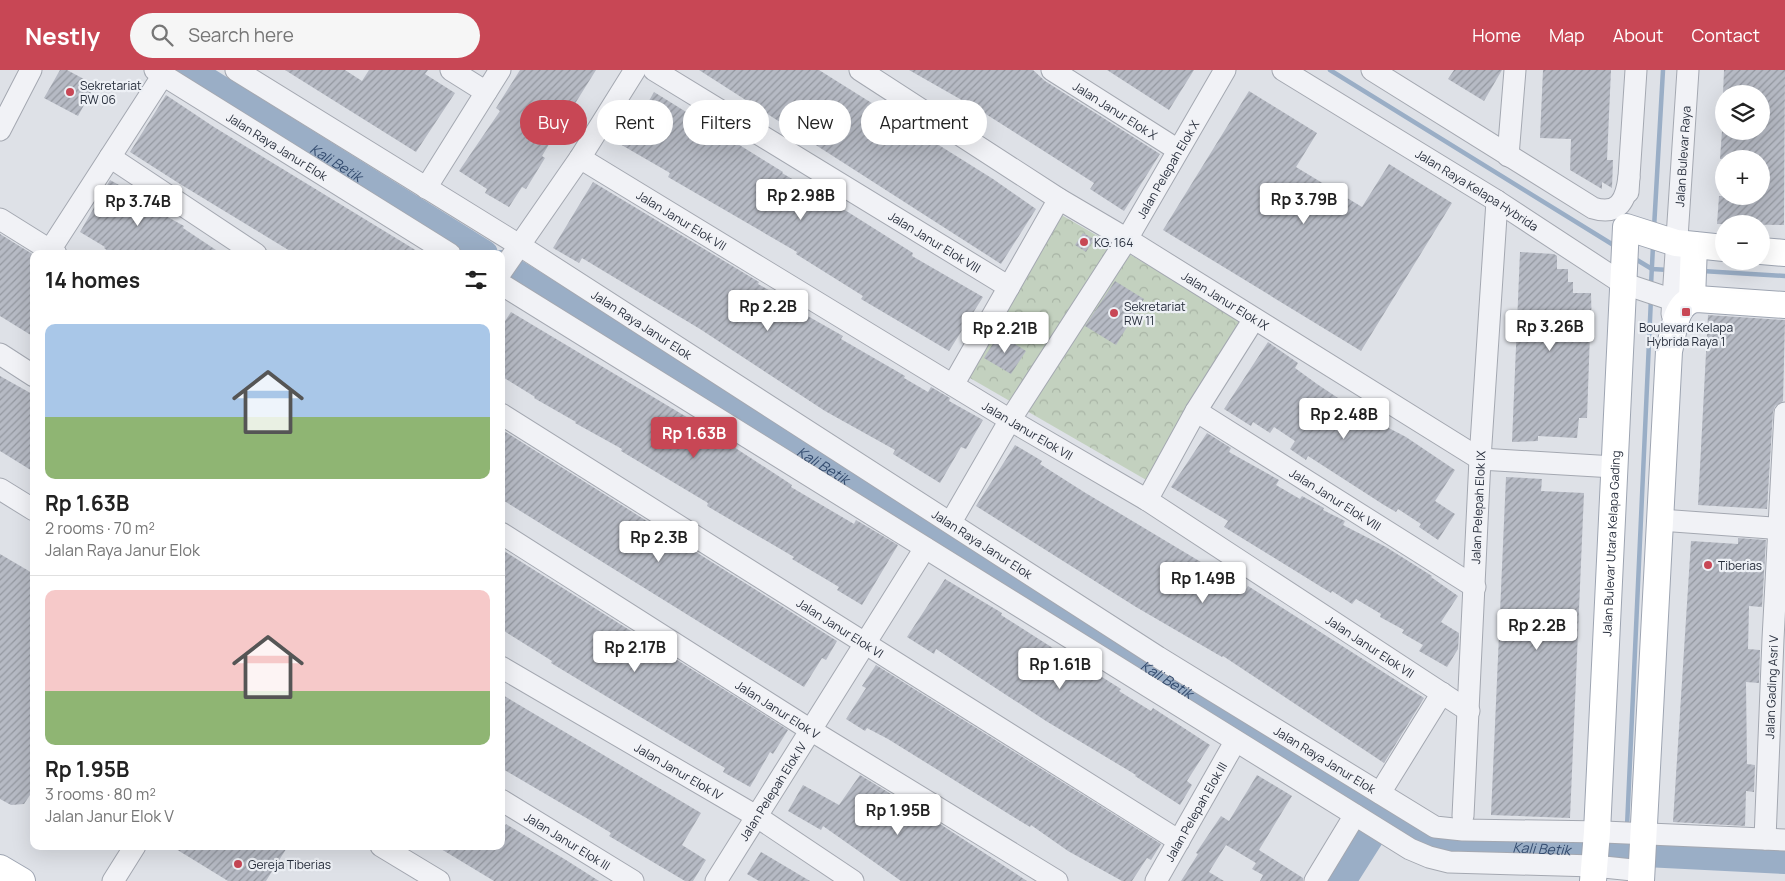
<!DOCTYPE html>
<html lang="en">
<head>
<meta charset="utf-8">
<style>
	body { margin:0; font-family:Manrope,sans-serif; background:#f6f6f6; color:#222; height:100vh; display:flex; flex-direction:column; font-size:19px; white-space:nowrap }
	* { box-sizing:border-box; margin:0 }
	p { font-size:16px; color:#767676 }
	.icon { flex:none; width:28px; height:28px; fill:none; stroke:currentColor; stroke-width:2; stroke-linecap:round; stroke-linejoin:round }
	.map { position:relative; flex:1; overflow:hidden }
	.side { position:absolute; left:30px; top:180px; width:475px; height:600px; display:flex; flex-direction:column; background:#fff; border-radius:10px; box-shadow:0 5px 20px #0002 }
	.side>* { flex:none }
	.top-card { position:absolute; left:520px; top:30px; width:475px; height:45px; display:flex; gap:10px }
	.buttons { position:absolute; left:1715px; top:15px; display:grid; gap:10px }
	.buttons a { display:grid; place-items:center; width:55px; height:55px; border-radius:50%; background:#fff; box-shadow:0 5px 20px #0002; font-size:25px }
	.price { position:absolute; translate:-50% -42px; padding:0 11px; border-radius:5px; background:#fff; color:#222; font-size:16px; line-height:32px; filter:drop-shadow(0 1px 2px #0008) }
	.price::after { content:''; position:absolute; left:50%; top:30px; width:15px; height:11px; margin-left:-8px; background:inherit; clip-path:polygon(0 0,100% 0,50% 100%) }
	.price.on { background:#c84755; color:#fff }
	ul { padding:0; list-style:none }
	li { display:grid; align-content:center; gap:10px; height:265px; padding:0 15px }
	li+li { border-top:1px solid #e0e0e0 }
	li span { display:grid; place-items:center; height:155px; border-radius:10px; color:#555 }
	li>.icon { margin-inline-start:auto }
	span .icon { width:90px; height:90px; fill:#fffc; stroke-width:1 }
	li b { font-size:21px }
	h2 { display:flex; justify-content:space-between; align-items:center; height:60px; padding:0 15px; font-size:21px }
	.pill { padding:0 18px; border-radius:22px; background:#fff; box-shadow:0 5px 20px #0002; font-size:18px; line-height:45px }
	.pill.on { background:#c84755; color:#fff }
	header { display:flex; align-items:center; gap:30px; box-sizing:border-box; height:70px; padding:0 25px; background:#c84755; color:#fff }
	header strong { font-size:24px }
	nav { display:flex; gap:28px; margin-inline-start:auto; font-size:18px }
	.search { width:350px; height:45px; background:#f6f6f6; display:flex; align-items:center; gap:12px; box-sizing:border-box; padding:0 18px; border-radius:28px; color:#767676; font-size:19px }
	.map>svg:first-child { display:block }
	.park { fill:url(#park-crowns) }
	.lines { fill:none; stroke-linecap:round; stroke-linejoin:round }
	.stream { stroke:#9aaec6; stroke-width:4.5 }
	.river { stroke:#9aaec6; stroke-width:28 }
	.building { fill:url(#building-hatch) }
	.minor-casing { stroke:#a4a8b1; stroke-width:23 }
	.major-casing { stroke:#9ea5b2; stroke-width:28 }
	.minor { stroke:#f1f2f6; stroke-width:21 }
	.major { stroke:#fff; stroke-width:26 }
	.poi-dot { fill:#c84755; stroke:#edf0f5; stroke-width:2 }
	.labels { text-anchor:middle; dominant-baseline:central; stroke-width:4.5; stroke-linejoin:round; paint-order:stroke }
	.poi-label { font-size:12px; fill:#282f3d; stroke:#edf0f5; text-anchor:start }
	.street-label { font-size:12px; fill:#282f3d; stroke:#edf0f5 }
	.water-label { font-size:14px; font-style:italic; fill:#344c6f; stroke:#edf0f5 }
</style>
</head>
<body>
<header>
<strong>Nestly</strong>
<div class="search"><svg class="icon" aria-label="search" viewBox="0 0 24 24"><circle cx="10" cy="10" r="6"/><path d="M15 15l6 6"/></svg>Search here</div>
<nav><a>Home</a><a>Map</a><a>About</a><a>Contact</a></nav>
</header>
<div class="map">
<svg width="1785" height="811" viewBox="0 0 1785 811">
	<defs>
		<pattern id="park-crowns" width="20" height="18" patternUnits="userSpaceOnUse" patternTransform="scale(1.25)"><rect width="20" height="18" fill="#c3d1bf"/><path d="M2 6a3 3 0 1 1 6 0M12 15a3 3 0 1 1 6 0" fill="none" stroke="#a8b4a5"/></pattern>
		<pattern id="building-hatch" width="6" height="6" patternUnits="userSpaceOnUse" patternTransform="scale(1.25)"><rect width="6" height="6" fill="#b6bac4"/><path d="M-1 1l2-2M0 6l6-6M5 7l2-2" fill="none" stroke="#9498a0"/></pattern>
	</defs>
	<rect width="100%" height="100%" fill="#dee1e7"/>
	<polygon class="park" points="1058,143 1243,250 1148,411 963,304"/>
	<g class="lines">
		<g class="stream">
			<polyline points="1330,0 1615,176"/>
			<polyline points="1654,158 1663,0"/>
			<polyline points="1632,187 1652,199 1669,200"/>
			<polyline points="1702,201 1785,206"/>
			<polyline points="1651,215 1653,176"/>
			<polyline points="1627,757 1651,228"/>
			<polyline points="1625,795 1626,770"/>
		</g>
		<g class="river">
			<path id="s1" d="M189,0L484,184"/>
			<path id="s2" d="M501,194L1412,761L1443,773L1785,790"/>
			<polyline points="1342,811 1385,743"/>
		</g>
	</g>
	<g class="building">
		<polygon points="60,0 67,0 95,15 78,46 44,28"/>
		<polygon points="285,0 345,0 362,11 369,0 428,0 425,4 455,23 416,82"/>
		<polygon points="520,0 596,0 566,48 575,54 567,67 557,61 542,86 545,88 526,119 522,117 509,137 485,123 487,119 459,101 500,41 496,38"/>
		<polygon points="699,0 819,0 993,109 1036,139 1001,194"/>
		<polygon points="909,0 1033,0 1045,11 1160,84 1124,141 1090,119 1094,113 981,41"/>
		<polygon points="1107,0 1194,0 1169,40"/>
		<polygon points="1454,0 1502,0 1484,31 1448,9"/>
		<polygon points="1543,0 1611,0 1607,90 1613,90 1612,118 1602,112 1602,119 1570,100 1571,69 1540,68"/>
		<polygon points="1724,0 1785,0 1784,155 1717,154 1719,126 1762,126 1763,107 1763,89 1720,89 1722,61 1761,61 1761,24 1723,24"/>
		<polygon points="1249,21 1317,63 1296,97 1362,137 1389,94 1452,133 1361,281 1163,160"/>
		<polygon points="654,22 783,102 782,103 848,142 913,183 912,186 983,227 949,281 861,229 863,226 796,184 797,182 668,107 670,103 613,70 628,44 638,50"/>
		<polygon points="166,25 214,57 422,184 295,184 180,114 130,82"/>
		<polygon points="110,110 137,125 135,129 184,156 183,158 222,184 112,184 104,178 105,177 80,162"/>
		<polygon points="593,112 759,212 758,214 776,224 774,227 843,266 841,269 905,306 904,308 928,322 931,317 950,328 949,331 983,350 966,379 961,377 940,413 893,384 895,380 825,341 700,259 582,188 579,193 553,178"/>
		<polygon points="1083,163 1094,169 1086,182 1075,175"/>
		<polygon points="0,164 34,185 34,267 0,246"/>
		<polygon points="1520,182 1554,184 1557,186 1557,199 1568,199 1568,212 1573,212 1573,223 1591,223 1592,263 1590,263 1587,348 1579,348 1577,368 1538,366 1538,371 1512,372"/>
		<polygon points="1115,211 1144,229 1116,275 1085,256"/>
		<polygon points="511,242 705,358 792,415 791,417 854,454 856,450 898,475 862,535 837,520 839,517 792,489 794,487 707,436 708,433 621,381 622,379 575,353 576,352 534,328 535,327 501,306 501,257"/>
		<polygon points="1708,245 1785,250 1783,331 1775,336 1773,342 1767,439 1698,435"/>
		<polygon points="999,264 1026,281 1011,304 984,288"/>
		<polygon points="1268,272 1298,293 1295,298 1317,314 1362,344 1406,367 1455,400 1435,431 1455,444 1438,470 1419,457 1421,454 1398,439 1396,442 1384,435 1308,386 1306,390 1290,379 1295,371 1274,357 1270,363 1253,352 1251,356 1224,339"/>
		<polygon points="0,306 34,325 34,402 0,381"/>
		<polygon points="501,359 837,571 826,590 822,588 804,617 501,429"/>
		<polygon points="1207,363 1231,378 1229,382 1279,410 1276,415 1300,429 1302,426 1324,438 1323,440 1345,451 1343,455 1386,477 1432,506 1431,507 1458,526 1441,552 1459,563 1458,579 1447,597 1419,581 1423,575 1402,563 1404,560 1380,547 1381,544 1356,529 1352,534 1332,521 1331,523 1224,457 1228,451 1171,417"/>
		<polygon points="1015,375 1042,391 1040,394 1084,422 1246,519 1248,516 1424,628 1384,693 1223,586 1222,587 1136,537 976,436"/>
		<polygon points="1506,407 1542,409 1541,421 1584,423 1570,748 1491,745"/>
		<polygon points="1738,468 1766,470 1762,537 1749,536 1748,579 1760,580 1759,613 1746,612 1747,694 1755,695 1754,722 1746,721 1745,756 1673,752 1691,471 1738,474"/>
		<polygon points="501,479 788,660 773,684 770,682 750,717 723,702 725,698 551,593 552,591 501,559"/>
		<polygon points="0,484 34,504 34,719 24,734 11,735 0,729"/>
		<polygon points="945,509 1002,543 1001,545 1092,603 1094,602 1121,619 1119,621 1151,641 1153,638 1210,675 1187,711 1192,715 1180,735 1135,706 1136,705 1046,651 936,579 934,584 907,567"/>
		<polygon points="876,595 1161,774 1151,790 1147,788 1132,811 1122,811 1068,781 1031,755 1030,757 1012,746 888,669 867,658 865,661 846,649 866,618 862,616"/>
		<polygon points="501,624 701,743 682,775 706,790 693,811 685,811 609,766 611,763 588,749 501,698"/>
		<polygon points="860,705 940,754 1027,811 901,811 823,756 821,760 788,741 803,715 839,735"/>
		<polygon points="1257,705 1292,726 1259,780 1303,808 1303,811 1260,811 1263,805 1252,799 1256,793 1226,775 1209,802 1224,811 1181,811 1198,784 1196,783 1221,746 1229,751"/>
		<polygon points="506,754 566,790 599,811 494,811 436,776 501,776 501,762"/>
		<polygon points="171,776 288,776 266,811 228,811"/>
		<polygon points="761,782 810,811 759,811 747,804"/>
	</g>
	<g class="lines">
		<g class="minor-casing">
			<g id="minor">
				<path id="s3" d="M155,0L450,184"/>
				<path id="s4" d="M236,0L519,175L1158,587L1435,757L1463,760L1604,762L1785,770"/>
				<polyline points="451,0 486,22"/>
				<path id="s5" d="M654,0L1009,217"/>
				<path id="s6" d="M860,0L1059,129L1127,169L1480,389L1614,397"/>
				<path id="s7" d="M1052,0L1178,80"/>
				<path id="s8" d="M1283,0L1497,131L1622,213L1673,230"/>
				<path d="M1372,0L1593,138C1619,146 1626,130 1629,107"/>
				<polyline points="0,60 31,0"/>
				<polyline points="1508,86 1515,0"/>
				<polyline points="110,87 256,184"/>
				<path id="s9" d="M580,88L1010,350L1147,430L1469,641"/>
				<polyline points="426,118 500,0"/>
				<polyline points="1628,122 1636,0"/>
				<polyline points="0,149 56,184"/>
				<polyline points="50,180 163,5"/>
				<polyline points="501,202 580,88 635,0"/>
				<polyline points="501,214 1410,779 1429,787 1449,792 1594,796 1642,801"/>
				<path id="s10" d="M1672,244L1688,0"/>
				<polyline points="0,284 34,306"/>
				<polyline points="953,315 1059,129"/>
				<path id="s11" d="M1196,341L1475,517"/>
				<path id="s12" d="M501,344L1179,771"/>
				<polyline points="0,419 34,440"/>
				<polyline points="1147,430 1196,341 1254,249"/>
				<polyline points="1660,450 1785,459"/>
				<path id="s13" d="M951,452L1010,350L1127,169L1225,0"/>
				<path id="s14" d="M501,463L809,659L1057,811"/>
				<path id="s15" d="M501,597L756,746L853,811"/>
				<polyline points="1380,723 1442,623"/>
				<path id="s16" d="M501,730L633,811"/>
				<path id="s17" d="M1463,746L1480,389L1497,131"/>
				<path id="s18" d="M1765,769L1773,569L1785,343"/>
				<polyline points="381,776 439,811"/>
				<polyline points="113,811 135,776"/>
				<path id="s19" d="M716,811L925,478"/>
				<path id="s20" d="M1156,811L1235,672"/>
				<polyline points="1315,811 1355,745"/>
			</g>
		</g>
		<g class="major-casing">
			<g id="major">
				<polyline points="1761,181 1785,183"/>
				<polyline points="1692,229 1694,175"/>
				<polyline points="0,798 22,811"/>
				<path id="s21" d="M1593,811L1597,762L1626,157L1676,173L1724,178"/>
				<path d="M1641,811L1669,281C1674,263 1674,231 1697,229L1785,235"/>
			</g>
		</g>
		<use href="#minor" class="minor"/>
		<use href="#major" class="major"/>
	</g>
	<g class="poi-dot">
		<circle cx="70" cy="22" r="5"/>
		<circle cx="1084" cy="172" r="5"/>
		<rect x="1681" y="237" width="10" height="10" rx="2.5"/>
		<circle cx="1114" cy="243" r="5"/>
		<circle cx="1708" cy="495" r="5"/>
		<circle cx="238" cy="794" r="5"/>
	</g>
	<g class="labels">
		<g class="poi-label">
			<text x="80" y="15">Sekretariat<tspan x="80" dy="14">RW 06</tspan></text>
			<text x="1094" y="172">KG. 164</text>
			<text x="1124" y="236">Sekretariat<tspan x="1124" dy="14">RW 11</tspan></text>
			<text x="1686" y="257" text-anchor="middle">Boulevard Kelapa<tspan x="1686" dy="14">Hybrida Raya 1</tspan></text>
			<text x="1718" y="495">Tiberias</text>
			<text x="248" y="794">Gereja Tiberias</text>
		</g>
		<g class="street-label">
			<text stroke="none"><textPath href="#s7" startOffset="75">Jalan Janur Elok X</textPath></text>
			<text stroke="none"><textPath href="#s3" startOffset="144">Jalan Raya Janur Elok</textPath></text>
			<text stroke="none"><textPath href="#s10" startOffset="158">Jalan Bulevar Raya</textPath></text>
			<text stroke="none"><textPath href="#s13" startOffset="414">Jalan Pelepah Elok X</textPath></text>
			<text stroke="none"><textPath href="#s8" startOffset="228">Jalan Raya Kelapa Hybrida</textPath></text>
			<text stroke="none"><textPath href="#s9" startOffset="119">Jalan Janur Elok VII</textPath></text>
			<text stroke="none"><textPath href="#s5" startOffset="329">Jalan Janur Elok VIII</textPath></text>
			<text stroke="none"><textPath href="#s6" startOffset="432">Jalan Janur Elok IX</textPath></text>
			<text stroke="none"><textPath href="#s4" startOffset="479">Jalan Raya Janur Elok</textPath></text>
			<text stroke="none"><textPath href="#s9" startOffset="524">Jalan Janur Elok VII</textPath></text>
			<text stroke="none"><textPath href="#s11" startOffset="165">Jalan Janur Elok VIII</textPath></text>
			<text stroke="none"><textPath href="#s17" startOffset="309">Jalan Pelepah Elok IX</textPath></text>
			<text stroke="none"><textPath href="#s4" startOffset="884">Jalan Raya Janur Elok</textPath></text>
			<text stroke="none"><textPath href="#s21" startOffset="338">Jalan Bulevar Utara Kelapa Gading</textPath></text>
			<text stroke="none"><textPath href="#s12" startOffset="401">Jalan Janur Elok VI</textPath></text>
			<text stroke="none"><textPath href="#s9" startOffset="929">Jalan Janur Elok VII</textPath></text>
			<text stroke="none"><textPath href="#s18" startOffset="152">Jalan Gading Asri V</textPath></text>
			<text stroke="none"><textPath href="#s14" startOffset="328">Jalan Janur Elok V</textPath></text>
			<text stroke="none"><textPath href="#s4" startOffset="1289">Jalan Raya Janur Elok</textPath></text>
			<text stroke="none"><textPath href="#s15" startOffset="206">Jalan Janur Elok IV</textPath></text>
			<text stroke="none"><textPath href="#s19" startOffset="106">Jalan Pelepah Elok IV</textPath></text>
			<text stroke="none"><textPath href="#s20" startOffset="80">Jalan Pelepah Elok III</textPath></text>
			<text stroke="none"><textPath href="#s16" startOffset="78">Jalan Janur Elok III</textPath></text>
		</g>
		<g class="water-label">
			<text stroke="none"><textPath href="#s1" startOffset="174">Kali Betik</textPath></text>
			<text stroke="none"><textPath href="#s2" startOffset="380">Kali Betik</textPath></text>
			<text stroke="none"><textPath href="#s2" startOffset="785">Kali Betik</textPath></text>
			<text stroke="none"><textPath href="#s2" startOffset="1205">Kali Betik</textPath></text>
		</g>
	</g>
</svg>
<div class="buttons">
<a><svg class="icon" aria-label="layers" viewBox="0 0 24 24"><path d="M12 4l9 5-9 5-9-5zM3 14l9 5 9-5"/></svg></a>
<a>+</a>
<a>−</a>
</div>
<b class="price" style="left:801px;top:151px">Rp 2.98B</b>
<b class="price" style="left:1304px;top:155px">Rp 3.79B</b>
<b class="price" style="left:138px;top:157px">Rp 3.74B</b>
<b class="price" style="left:768px;top:262px">Rp 2.2B</b>
<b class="price" style="left:1550px;top:282px">Rp 3.26B</b>
<b class="price" style="left:1005px;top:284px">Rp 2.21B</b>
<b class="price" style="left:1344px;top:370px">Rp 2.48B</b>
<b class="price on" style="left:694px;top:389px">Rp 1.63B</b>
<b class="price" style="left:659px;top:493px">Rp 2.3B</b>
<b class="price" style="left:1203px;top:534px">Rp 1.49B</b>
<b class="price" style="left:1537px;top:581px">Rp 2.2B</b>
<b class="price" style="left:635px;top:603px">Rp 2.17B</b>
<b class="price" style="left:1060px;top:620px">Rp 1.61B</b>
<b class="price" style="left:898px;top:766px">Rp 1.95B</b>
<div class="top-card">
<a class="pill on">Buy</a>
<a class="pill">Rent</a>
<a class="pill">Filters</a>
<a class="pill">New</a>
<a class="pill">Apartment</a>
</div>
<section class="side">
<h2>14 homes<svg class="icon" aria-label="filters" viewBox="0 0 24 24"><path d="M4 7h16M4 17h16"/><circle cx="9" cy="7" r="2"/><circle cx="15" cy="17" r="2"/></svg></h2>
<ul>
<li><span style="background:linear-gradient(#a9c7e8 60%,#8fb573 0)"><svg class="icon" aria-label="home" viewBox="0 0 24 24"><path d="M3 11l9-7 9 7M6 9v11h12V9"/></svg></span><div><b>Rp 1.63B</b><p>2 rooms · 70 m²</p><p>Jalan Raya Janur Elok</p></div></li>
<li><span style="background:linear-gradient(#f6c9c9 65%,#8fb573 0)"><svg class="icon" aria-label="home" viewBox="0 0 24 24"><path d="M3 11l9-7 9 7M6 9v11h12V9"/></svg></span><div><b>Rp 1.95B</b><p>3 rooms · 80 m²</p><p>Jalan Janur Elok V</p></div></li>
</ul>
</section>
</div>
</body>
</html>
